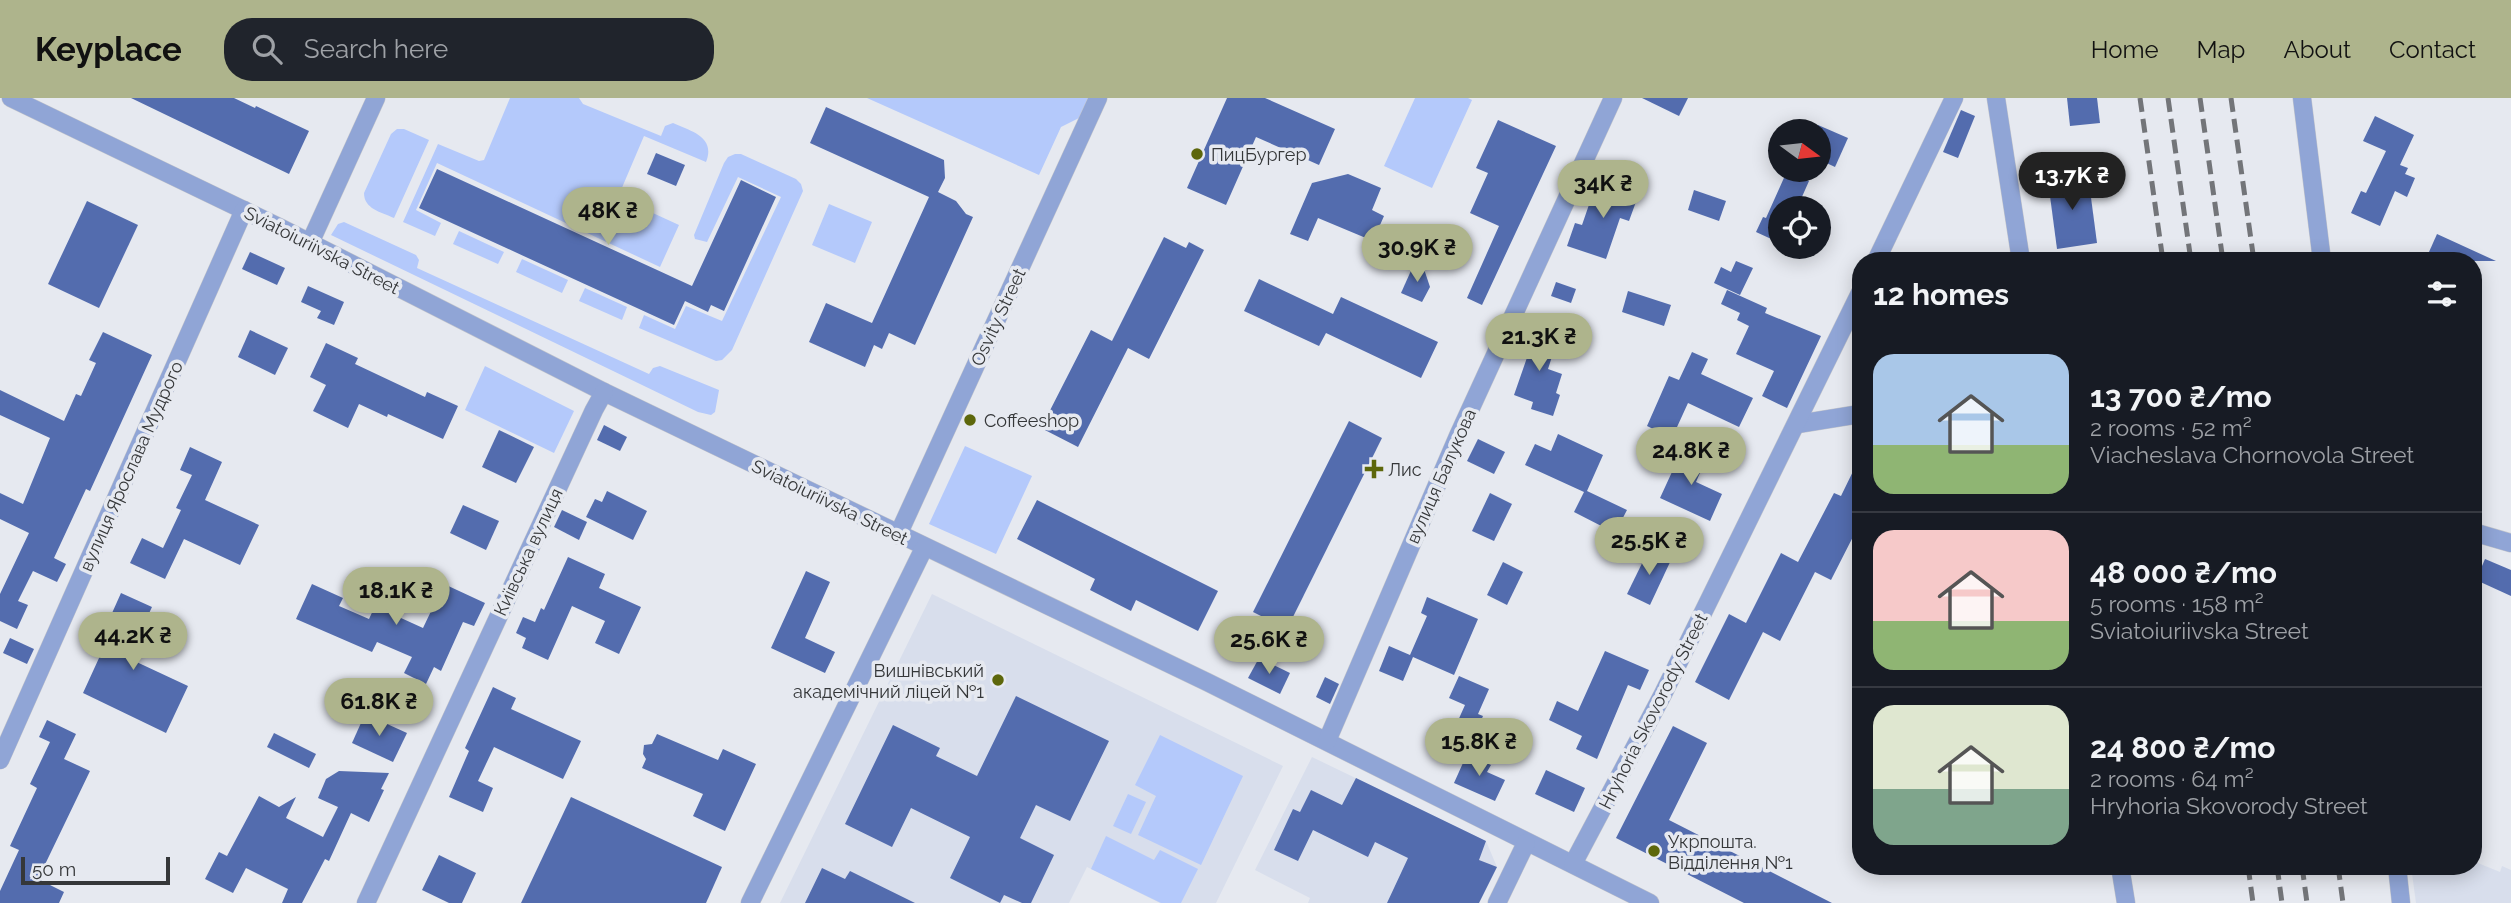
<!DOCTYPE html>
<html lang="en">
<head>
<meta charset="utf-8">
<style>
	body { margin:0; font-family:Raleway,sans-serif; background:#20242c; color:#f1f3f6; height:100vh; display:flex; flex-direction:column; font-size:26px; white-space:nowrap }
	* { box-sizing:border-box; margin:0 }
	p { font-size:23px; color:#9ea1a6 }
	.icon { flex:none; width:38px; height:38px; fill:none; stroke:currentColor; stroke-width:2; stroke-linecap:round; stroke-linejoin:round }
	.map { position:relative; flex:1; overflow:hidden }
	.details { position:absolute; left:1852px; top:154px; width:630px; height:623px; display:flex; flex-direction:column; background:#171b24; border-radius:28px; box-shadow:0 4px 18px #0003 }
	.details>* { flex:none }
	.needle { width:46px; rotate:105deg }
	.controls { position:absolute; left:1768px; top:21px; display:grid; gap:14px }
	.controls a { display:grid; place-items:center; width:63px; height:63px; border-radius:50%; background:#171b24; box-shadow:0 4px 18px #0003; font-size:35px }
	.scale { position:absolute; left:21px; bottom:18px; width:149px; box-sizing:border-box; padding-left:7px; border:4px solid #353739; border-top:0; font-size:19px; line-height:24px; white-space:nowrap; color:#353739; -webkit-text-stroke:5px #e6e9f0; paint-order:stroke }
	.price { position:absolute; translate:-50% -60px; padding:0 16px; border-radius:24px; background:#aeb48c; color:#111; font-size:23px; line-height:46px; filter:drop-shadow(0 2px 4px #0008) }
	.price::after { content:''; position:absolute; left:50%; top:42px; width:21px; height:16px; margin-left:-10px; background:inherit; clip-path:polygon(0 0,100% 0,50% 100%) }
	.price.selected { background:#222; color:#fff }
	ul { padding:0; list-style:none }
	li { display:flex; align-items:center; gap:21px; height:175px; padding:0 21px }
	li+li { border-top:2px solid #363941 }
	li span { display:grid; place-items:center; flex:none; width:196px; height:140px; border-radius:21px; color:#555 }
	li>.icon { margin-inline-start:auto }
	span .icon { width:84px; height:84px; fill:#fffc; stroke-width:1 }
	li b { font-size:30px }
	h2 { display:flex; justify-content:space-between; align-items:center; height:84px; padding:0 21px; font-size:30px }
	header { display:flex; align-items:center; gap:42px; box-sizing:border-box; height:98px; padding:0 35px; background:#aeb48c; color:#111 }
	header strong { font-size:33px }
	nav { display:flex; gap:38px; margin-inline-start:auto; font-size:24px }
	.search { width:490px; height:63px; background:#20242c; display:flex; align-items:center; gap:18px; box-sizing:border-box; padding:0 24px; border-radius:28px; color:#9ea1a6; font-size:26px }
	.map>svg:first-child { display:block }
	.built { fill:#d8deec }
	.green { fill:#b4c9fb }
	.building { fill:#536cae }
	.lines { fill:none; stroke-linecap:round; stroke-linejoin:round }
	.minor-casing { stroke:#c3c5cb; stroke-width:19 }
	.minor { stroke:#90a5d6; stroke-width:18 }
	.rail { stroke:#737579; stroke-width:5; stroke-dasharray:14 7; stroke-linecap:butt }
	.poi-dot { fill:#5d670b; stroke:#e6e9f0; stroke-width:2.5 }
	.labels { text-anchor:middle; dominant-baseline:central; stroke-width:7; stroke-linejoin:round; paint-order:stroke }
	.poi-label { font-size:18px; fill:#353739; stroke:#e6e9f0; text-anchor:start }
	.street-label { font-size:18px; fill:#353739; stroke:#e6e9f0 }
</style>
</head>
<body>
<header>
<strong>Keyplace</strong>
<div class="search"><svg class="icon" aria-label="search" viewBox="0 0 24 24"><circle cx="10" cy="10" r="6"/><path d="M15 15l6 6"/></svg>Search here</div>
<nav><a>Home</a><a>Map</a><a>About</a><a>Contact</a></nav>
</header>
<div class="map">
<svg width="2511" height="805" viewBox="0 0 2511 805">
	<rect width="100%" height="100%" fill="#e6e9f0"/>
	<g class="built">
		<polygon points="932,496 1283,668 1216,805 1160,805 1087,769 1069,805 780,805"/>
		<polygon points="1312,659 1486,743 1497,769 1479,805 1308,805 1310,800 1255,772"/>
		<polygon points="2473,763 2500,774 2502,768 2511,772 2511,805 2416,805 2411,768 2473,768"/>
	</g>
	<g class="green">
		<path d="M510,0H579L583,6L661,38L665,28L673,25C691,33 716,39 706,64L644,38L618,99L679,127L660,169L437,65L416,112L441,125L435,138L403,124L438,46L479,63L484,62Z"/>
		<polygon points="867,0 1088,0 1079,20 1061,29 1039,77"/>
		<polygon points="1415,0 1468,0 1472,2 1432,90 1384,68"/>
		<path d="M397,31H404L429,42L394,120C381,114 364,111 364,95L391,36Z"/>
		<polygon points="735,56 741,56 796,81 801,86 803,93 732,252 722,262 716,263 639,230 644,217 675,231 686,208 722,223 781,99 738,79 707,144 695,141 694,137 724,65 728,59"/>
		<polygon points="829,106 872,124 855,165 812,147"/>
		<polygon points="344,124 416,157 419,162 417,170 649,276 653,270 660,268 719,292 715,314 711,317 698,314 331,137 338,126"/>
		<polygon points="459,133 504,154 498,166 453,146"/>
		<polygon points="522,161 568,182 562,195 516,174"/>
		<polygon points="585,190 627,209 622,222 579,203"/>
		<polygon points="485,268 574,313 554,355 465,312"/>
		<polygon points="965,348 1032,378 996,456 929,426"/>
		<polygon points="1160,637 1243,678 1201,767 1138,737 1156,698 1135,687"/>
		<polygon points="1128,696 1146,704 1131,736 1113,728"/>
		<polygon points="1106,738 1154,762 1160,752 1198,771 1181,805 1161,805 1091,771"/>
	</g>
	<g class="building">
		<polygon points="131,0 234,0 255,10 256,8 309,33 289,76"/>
		<polygon points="1227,0 1265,0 1335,31 1319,67 1256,39 1226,107 1187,90"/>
		<polygon points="1642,0 1688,0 1679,18"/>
		<polygon points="2067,0 2097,0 2100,25 2070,28"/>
		<polygon points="826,9 944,62 945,80 938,94 956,103 966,116 973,119 915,247 889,235 882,251 874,247 865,269 809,244 826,205 872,225 929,99 810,45"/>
		<polygon points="1961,12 1975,18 1958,60 1943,54"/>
		<polygon points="2375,18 2414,37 2400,67 2408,70 2405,76 2415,80 2407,99 2395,93 2380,128 2351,115 2361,93 2366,95 2386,53 2363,43"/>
		<polygon points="1498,22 1556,48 1482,207 1467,200 1499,128 1470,115 1488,75 1476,70"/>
		<polygon points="1818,27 1848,40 1835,69 1818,61"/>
		<polygon points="656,55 685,67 676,88 647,76"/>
		<polygon points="437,71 692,188 741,82 776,99 724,213 711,207 708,214 685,203 674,227 419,110"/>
		<polygon points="1787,73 1809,83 1797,110 1780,110 1780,145 1756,134 1763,119 1766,120"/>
		<polygon points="1348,76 1381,90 1372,112 1384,118 1373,143 1318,120 1308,143 1290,136 1312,85"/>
		<polygon points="2088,77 2097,145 2057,151 2048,83"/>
		<polygon points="1612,79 1630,86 1626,98 1637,101 1629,123 1620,120 1606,161 1567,148 1575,125 1582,127 1592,98 1604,102"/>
		<polygon points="1694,92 1726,103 1719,123 1688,112"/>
		<polygon points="87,103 138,127 99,210 48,186"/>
		<polygon points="2437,136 2496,163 2425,163"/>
		<polygon points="1164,139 1186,150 1189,144 1204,152 1149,261 1128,250 1078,349 1041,330 1091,232 1112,243"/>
		<polygon points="250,154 285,170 277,187 242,171"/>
		<polygon points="1736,163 1753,170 1740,197 1714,185 1721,169 1731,174"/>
		<polygon points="1414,166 1424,171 1430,189 1422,204 1401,195"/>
		<polygon points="1259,181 1333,216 1341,199 1438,244 1421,280 1326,235 1319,248 1244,213"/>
		<polygon points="1556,184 1576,191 1571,205 1551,198"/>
		<polygon points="308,188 344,204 334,227 317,220 321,213 301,204"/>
		<polygon points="1727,192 1767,210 1765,215 1821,238 1787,310 1762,298 1774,273 1736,256 1749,228 1737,222 1740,215 1721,206"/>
		<polygon points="1628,193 1671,207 1664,228 1622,214"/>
		<polygon points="1527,229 1558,240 1548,271 1562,276 1556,295 1560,297 1553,318 1531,311 1533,304 1514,297 1530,251 1521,248"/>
		<polygon points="250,232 288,250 275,277 238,259"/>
		<polygon points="103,234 152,257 90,393 86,391 54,460 66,466 57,484 33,473 18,503 28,507 17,531 0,523 0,496 29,435 0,421 0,395 23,406 50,340 0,317 0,292 64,323 76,296 81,298 96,265 89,262"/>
		<polygon points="326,245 358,260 355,266 425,299 427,294 458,308 443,341 388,316 387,319 359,306 348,330 313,313 326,287 310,279"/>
		<polygon points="1692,254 1708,261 1701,276 1753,300 1739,329 1688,305 1672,340 1647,328 1669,278 1679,282"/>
		<polygon points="1349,323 1382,340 1287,531 1253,514"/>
		<polygon points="604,327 627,339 620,353 597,342"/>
		<polygon points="499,332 534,349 516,385 482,369"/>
		<polygon points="1558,336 1603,357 1587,393 1627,412 1615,435 1574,414 1584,394 1525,367 1535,346 1551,353"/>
		<polygon points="1478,341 1505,354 1494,376 1467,363"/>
		<polygon points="190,349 222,364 205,402 259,427 240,467 184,441 165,481 130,465 142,440 163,450 181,412 176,410 192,377 180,372"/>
		<polygon points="1683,350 1706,361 1696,384 1722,396 1710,423 1660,400"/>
		<polygon points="1860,359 1860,425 1831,482 1815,474 1780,543 1763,534 1729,602 1695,584 1729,516 1746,525 1781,455 1798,464 1834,395 1841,398"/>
		<polygon points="607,393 647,413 633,442 586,419 595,401 602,404"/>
		<polygon points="1490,395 1512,406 1494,443 1472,433"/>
		<polygon points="1037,402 1218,493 1198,533 1136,502 1131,513 1090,492 1095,481 1017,441"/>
		<polygon points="463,407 499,423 486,452 450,435"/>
		<polygon points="562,412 587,424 579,442 554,429"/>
		<polygon points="1649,451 1671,462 1650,507 1627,496"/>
		<polygon points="568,459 605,476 599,490 641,509 619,556 595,545 605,523 572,508 548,562 522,550 526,540 516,535 523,519 535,524 541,510 544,512"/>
		<polygon points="2485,461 2511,472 2511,498 2476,482"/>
		<polygon points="1503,464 1523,474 1507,507 1487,497"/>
		<polygon points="806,473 830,484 805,540 835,554 825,575 771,550"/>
		<polygon points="312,486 343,500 339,508 369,521 376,506 391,512 390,515 423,530 444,486 485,505 474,528 463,524 441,573 434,569 426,586 404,575 412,559 377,544 372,554 296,521"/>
		<polygon points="121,495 152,509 128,560 188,588 166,635 83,595 110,536 104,533"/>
		<polygon points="1427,499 1478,521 1454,577 1413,559 1403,583 1379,573 1389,548 1410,557 1427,518 1421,515"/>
		<polygon points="10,540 34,551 27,566 3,555"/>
		<polygon points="1605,553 1649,572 1640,592 1628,587 1597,661 1576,651 1582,638 1549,622 1557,603 1578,613"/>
		<polygon points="1259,560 1290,575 1280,596 1248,580"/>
		<polygon points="1459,578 1489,591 1478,616 1483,618 1464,663 1444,654 1465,607 1449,600"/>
		<polygon points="1325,579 1339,586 1330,606 1316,599"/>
		<polygon points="493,589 516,600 511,611 581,643 563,681 494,649 478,683 493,690 483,714 449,699 469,653 465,650"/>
		<polygon points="1016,598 1109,643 1070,723 1036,707 1020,740 1054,757 1031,805 1022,805 1004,797 1000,805 950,780 970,739 911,710 892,749 845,726 893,627 940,650 936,658 977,678"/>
		<polygon points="365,616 407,635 393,664 352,645"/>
		<polygon points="47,622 76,636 64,661 90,673 38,781 64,794 59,805 0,805 0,793 19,752 10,748 37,690 30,686 50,644 39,639"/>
		<polygon points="1673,628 1707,645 1669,722 1832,805 1744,805 1616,740"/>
		<polygon points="274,635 316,656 309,670 267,649"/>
		<polygon points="657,636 718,662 723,651 756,666 725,733 693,718 703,696 642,670 646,661 643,656 644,647 652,646"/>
		<polygon points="1467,656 1491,667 1487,674 1505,682 1495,703 1454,685"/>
		<polygon points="1546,672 1585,690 1574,714 1535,696"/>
		<polygon points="339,673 389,675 381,691 384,692 369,724 351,715 329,763 325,761 302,805 282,805 288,791 246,770 233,795 205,781 219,754 227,758 259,698 279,709 296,699 286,720 323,739 338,709 318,700 326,681"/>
		<polygon points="1356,680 1486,743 1479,762 1497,769 1479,805 1387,805 1408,760 1375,744 1368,759 1313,732 1298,763 1274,752 1293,711 1300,714 1311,692 1342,707"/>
		<polygon points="571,699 722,769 706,805 521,805"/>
		<polygon points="439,757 476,775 462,805 449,805 422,792"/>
		<polygon points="822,770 845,781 850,773 915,805 805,805"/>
	</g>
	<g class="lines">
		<g class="minor-casing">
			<g id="minor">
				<polyline points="11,0 281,130 604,294 1207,584 1650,805"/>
				<polyline points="1996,0 2021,163"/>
				<polyline points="2302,0 2322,163"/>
				<polyline points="310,145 376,0"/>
				<polyline points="1876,163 1954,0"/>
				<polyline points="1798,326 1860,316"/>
				<polyline points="2473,434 2511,445"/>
				<polyline points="898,437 1098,0"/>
				<polyline points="1327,643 1458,338 1613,0"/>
				<polyline points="0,662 244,112"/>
				<polyline points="1573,766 1663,596 1860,195"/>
				<polyline points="2120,768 2126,805"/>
				<polyline points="2397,768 2401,805"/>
				<polyline points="366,805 594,312 604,294"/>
				<polyline points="750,805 924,450"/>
				<polyline points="1497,805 1526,745"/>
			</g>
		</g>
		<use href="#minor" class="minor"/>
		<g class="rail">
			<polyline points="2140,0 2163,163"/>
			<polyline points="2168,0 2191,163"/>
			<polyline points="2200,0 2223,163"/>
			<polyline points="2231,0 2254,163"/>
			<polyline points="2248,768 2253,805"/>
			<polyline points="2277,768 2282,805"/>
			<polyline points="2302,768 2307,805"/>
			<polyline points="2338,768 2343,805"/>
		</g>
	</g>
	<g class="poi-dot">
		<circle cx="1197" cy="56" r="7"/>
		<circle cx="970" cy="322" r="7"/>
		<path d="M1370.5 360.5h7v7h7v7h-7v7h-7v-7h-7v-7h7z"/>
		<circle cx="998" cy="582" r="7"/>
		<circle cx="1654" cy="753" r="7"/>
	</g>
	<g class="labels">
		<g class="poi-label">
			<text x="1211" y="56">ПицБургер</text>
			<text x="984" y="322">Coffeeshop</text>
			<text x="1388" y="371">Лис</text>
			<text x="984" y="572" text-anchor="end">Вишнівський<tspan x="984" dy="21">академічний ліцей №1</tspan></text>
			<text x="1668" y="743">Укрпошта.<tspan x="1668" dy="21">Відділення №1</tspan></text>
		</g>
		<g class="street-label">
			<text transform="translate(322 152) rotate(27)">Sviatoiuriivska Street</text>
			<text transform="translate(998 219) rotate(-65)">Osvity Street</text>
			<text transform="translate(131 368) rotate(-66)">вулиця Ярослава Мудрого</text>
			<text transform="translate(1441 378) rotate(-66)">вулиця Балукова</text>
			<text transform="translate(830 404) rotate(26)">Sviatoiuriivska Street</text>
			<text transform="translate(528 454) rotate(-65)">Київська вулиця</text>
			<text transform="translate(1653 613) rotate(-63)">Hryhoria Skovorody Street</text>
		</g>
	</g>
</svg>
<div class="controls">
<a><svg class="needle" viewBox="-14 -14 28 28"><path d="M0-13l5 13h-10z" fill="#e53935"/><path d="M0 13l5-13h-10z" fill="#9ea1a6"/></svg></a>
<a><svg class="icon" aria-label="locate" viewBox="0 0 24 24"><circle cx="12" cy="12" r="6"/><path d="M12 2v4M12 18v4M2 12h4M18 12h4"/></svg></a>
</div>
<div class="scale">50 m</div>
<b class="price selected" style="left:2072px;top:114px">13.7K ₴</b>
<b class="price" style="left:1603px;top:122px">34K ₴</b>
<b class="price" style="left:608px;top:149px">48K ₴</b>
<b class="price" style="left:1417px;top:186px">30.9K ₴</b>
<b class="price" style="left:1539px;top:275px">21.3K ₴</b>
<b class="price" style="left:1691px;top:389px">24.8K ₴</b>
<b class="price" style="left:1649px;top:479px">25.5K ₴</b>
<b class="price" style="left:396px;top:529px">18.1K ₴</b>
<b class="price" style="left:133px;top:574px">44.2K ₴</b>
<b class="price" style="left:1269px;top:578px">25.6K ₴</b>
<b class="price" style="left:379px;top:640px">61.8K ₴</b>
<b class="price" style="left:1479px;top:680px">15.8K ₴</b>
<section class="details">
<h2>12 homes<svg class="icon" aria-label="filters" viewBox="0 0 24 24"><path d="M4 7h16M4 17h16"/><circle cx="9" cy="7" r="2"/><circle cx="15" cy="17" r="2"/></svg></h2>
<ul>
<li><span style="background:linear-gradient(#a9c7e8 65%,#8fb573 0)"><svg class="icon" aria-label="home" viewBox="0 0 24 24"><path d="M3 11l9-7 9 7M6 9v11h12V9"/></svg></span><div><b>13 700 ₴/mo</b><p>2 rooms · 52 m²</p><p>Viacheslava Chornovola Street</p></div></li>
<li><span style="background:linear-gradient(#f6c9c9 65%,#8fb573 0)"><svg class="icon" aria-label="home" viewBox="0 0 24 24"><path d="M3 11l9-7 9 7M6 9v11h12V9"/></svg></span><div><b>48 000 ₴/mo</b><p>5 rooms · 158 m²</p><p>Sviatoiuriivska Street</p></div></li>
<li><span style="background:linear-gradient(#dfe7d0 60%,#7fa58c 0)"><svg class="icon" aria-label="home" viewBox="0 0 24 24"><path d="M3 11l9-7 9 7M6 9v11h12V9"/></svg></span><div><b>24 800 ₴/mo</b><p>2 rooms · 64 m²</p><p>Hryhoria Skovorody Street</p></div></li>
</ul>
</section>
</div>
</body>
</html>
